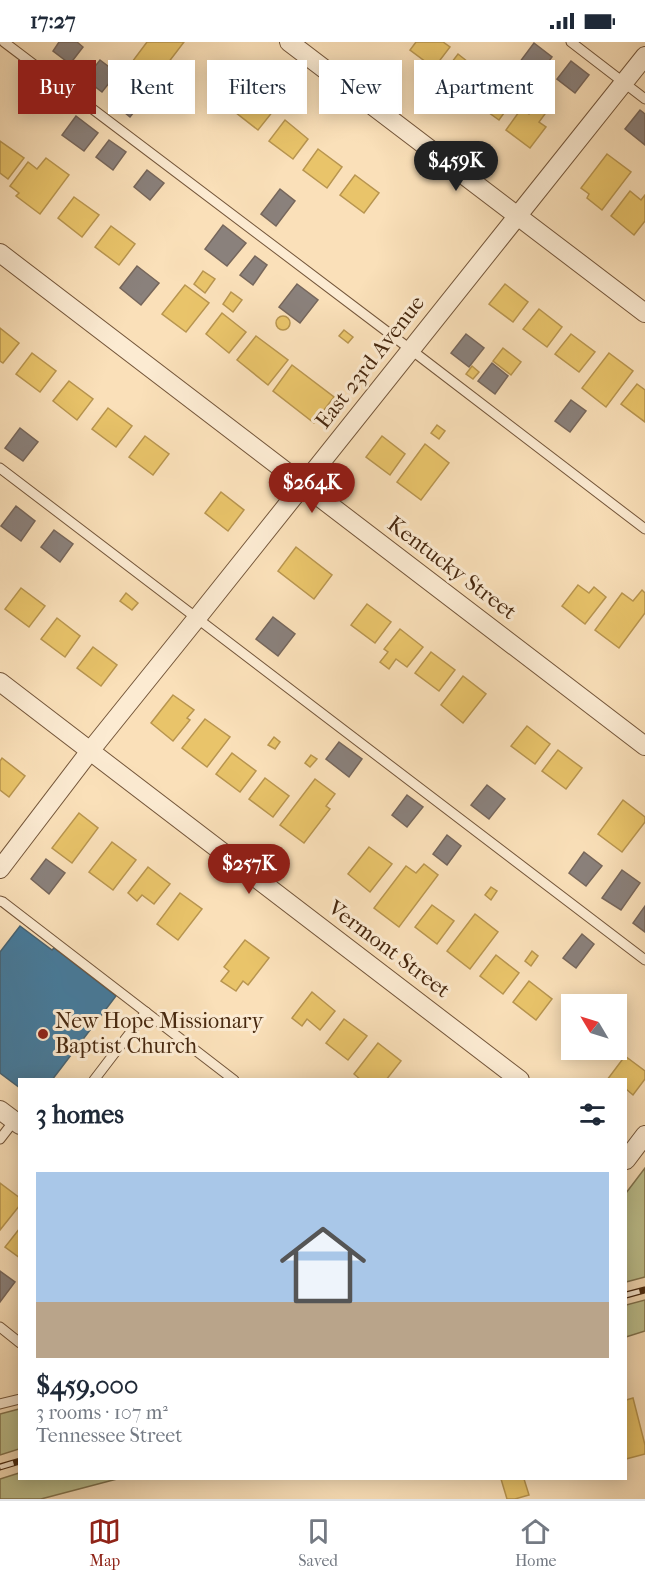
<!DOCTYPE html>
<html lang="en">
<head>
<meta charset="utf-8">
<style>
	body { margin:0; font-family:"IM FELL French Canon",serif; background:#f2f2f3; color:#1f2937; height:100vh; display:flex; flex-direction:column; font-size:22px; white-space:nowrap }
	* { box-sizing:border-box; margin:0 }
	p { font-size:20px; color:#747a83 }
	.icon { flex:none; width:33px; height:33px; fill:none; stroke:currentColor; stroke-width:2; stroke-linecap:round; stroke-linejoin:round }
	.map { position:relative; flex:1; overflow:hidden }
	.sheet { position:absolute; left:18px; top:1036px; width:609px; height:402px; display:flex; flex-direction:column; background:#fff; border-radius:0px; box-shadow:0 3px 15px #0003 }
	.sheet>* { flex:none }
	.top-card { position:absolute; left:18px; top:18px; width:609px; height:54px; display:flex; gap:12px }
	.needle { width:39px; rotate:308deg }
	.fabs { position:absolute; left:561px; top:952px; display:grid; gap:12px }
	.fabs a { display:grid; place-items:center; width:66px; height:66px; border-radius:0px; background:#fff; box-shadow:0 3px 15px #0003; font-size:30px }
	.price { position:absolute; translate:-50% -51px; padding:0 14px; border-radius:21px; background:#8f2418; color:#fff; font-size:20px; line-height:39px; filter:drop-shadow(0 2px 3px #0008) }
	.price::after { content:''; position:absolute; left:50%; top:36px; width:18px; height:14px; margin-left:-9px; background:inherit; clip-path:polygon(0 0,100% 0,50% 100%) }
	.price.current { background:#222; color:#fff }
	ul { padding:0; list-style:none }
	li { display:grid; align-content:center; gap:12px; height:318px; padding:0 18px }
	li span { display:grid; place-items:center; height:186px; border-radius:0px; color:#555 }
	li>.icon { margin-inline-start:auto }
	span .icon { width:108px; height:108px; fill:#fffc; stroke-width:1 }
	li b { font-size:26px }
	h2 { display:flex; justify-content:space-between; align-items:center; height:72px; padding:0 18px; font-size:26px }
	.pill { padding:0 21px; border-radius:0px; background:#fff; box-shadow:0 3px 15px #0003; font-size:21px; line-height:54px }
	.pill.current { background:#8f2418; color:#fff }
	.status { display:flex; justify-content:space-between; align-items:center; height:42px; padding:0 30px; background:#fff; direction:ltr }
	.status svg { height:16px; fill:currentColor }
	.tab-bar { display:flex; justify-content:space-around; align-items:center; height:84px; border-top:2px solid #e0e1e3; background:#fff; font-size:16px; color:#747a83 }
	.tab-bar a { display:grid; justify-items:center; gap:3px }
	.tab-bar .current { color:#8f2418 }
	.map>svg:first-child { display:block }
	.green { fill:#bfc28f; stroke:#83754f; stroke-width:1.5 }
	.homes { fill:#e9c46a; stroke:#b8954f; stroke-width:1.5 }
	.public { fill:#457b9d; stroke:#466272; stroke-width:1.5 }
	.industry { fill:#8a817c; stroke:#76665b; stroke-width:1.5 }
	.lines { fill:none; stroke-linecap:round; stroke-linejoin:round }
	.lane-casing { stroke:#74563a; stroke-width:11 }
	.street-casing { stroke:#74563a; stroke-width:20 }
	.lane { stroke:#fcebd2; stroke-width:9 }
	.street { stroke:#fcebd2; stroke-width:18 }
	.rail-casing { stroke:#47280f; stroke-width:7 }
	.rail { stroke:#fcebd2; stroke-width:4.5; stroke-dasharray:14; stroke-linecap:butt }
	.poi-dot { fill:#8f2418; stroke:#fcebd2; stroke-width:2 }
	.labels { text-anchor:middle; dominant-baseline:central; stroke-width:6; stroke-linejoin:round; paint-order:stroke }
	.street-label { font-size:22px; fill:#47280f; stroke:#fcebd2 }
	.poi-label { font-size:22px; fill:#47280f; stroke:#fcebd2; text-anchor:start }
</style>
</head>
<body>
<div class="status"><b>17:27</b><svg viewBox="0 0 49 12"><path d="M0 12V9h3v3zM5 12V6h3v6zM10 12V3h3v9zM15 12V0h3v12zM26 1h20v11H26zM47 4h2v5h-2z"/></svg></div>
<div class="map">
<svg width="645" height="1457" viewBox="0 0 645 1457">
	<rect width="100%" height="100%" fill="#fae0b9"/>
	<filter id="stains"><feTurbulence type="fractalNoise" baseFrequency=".00333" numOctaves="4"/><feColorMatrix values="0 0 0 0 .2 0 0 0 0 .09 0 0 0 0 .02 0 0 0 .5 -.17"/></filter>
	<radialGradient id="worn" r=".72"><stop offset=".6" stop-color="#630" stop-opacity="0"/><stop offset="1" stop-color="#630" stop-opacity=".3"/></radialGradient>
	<g class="green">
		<polygon points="645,1126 645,1235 626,1240 626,1151"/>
		<polygon points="645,1258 645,1289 626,1295 626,1263"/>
		<polygon points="19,1367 19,1407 0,1413 0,1372"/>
		<polygon points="19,1431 20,1437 117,1437 41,1457 0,1457 0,1437"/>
	</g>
	<g class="homes">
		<polygon points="147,0 184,0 155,38 132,20"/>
		<polygon points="416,0 443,0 450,5 434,26 410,8"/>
		<polygon points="458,12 482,31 466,51 442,33"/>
		<polygon points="490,39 514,57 499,78 474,60"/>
		<polygon points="250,50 274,68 258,88 235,70"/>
		<polygon points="535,65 545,72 539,80 546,85 530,106 506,88 521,67 529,72"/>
		<polygon points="285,78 308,97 293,117 269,99"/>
		<polygon points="0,99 24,116 8,137 0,131"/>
		<polygon points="318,107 342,125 327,146 303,128"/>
		<polygon points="607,112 631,130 602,168 587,156 589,152 581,146"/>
		<polygon points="46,116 69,133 40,172 16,154 19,151 10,144 28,120 37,127"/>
		<polygon points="355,133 379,151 364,171 340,153"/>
		<polygon points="630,149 641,158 645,153 645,179 634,193 611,174"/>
		<polygon points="74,155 99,173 82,195 58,176"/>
		<polygon points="111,184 135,202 119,223 95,205"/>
		<polygon points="203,229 215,237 205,251 194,242"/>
		<polygon points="505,242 528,260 513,280 489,262"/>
		<polygon points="185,243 209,261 186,290 162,272"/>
		<polygon points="231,250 242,258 233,270 223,262"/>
		<polygon points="539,267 562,285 547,305 523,287"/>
		<polygon points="222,271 246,290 229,311 206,292"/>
		<circle cx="283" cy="281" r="7"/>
		<polygon points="0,286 19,301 3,321 0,319"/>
		<polygon points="344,288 353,295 348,301 339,294"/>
		<polygon points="571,292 595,310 579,330 555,312"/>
		<polygon points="256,294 288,318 268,343 237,318"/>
		<polygon points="503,306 521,320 511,333 493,319"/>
		<polygon points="32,311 56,329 40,350 16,332"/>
		<polygon points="609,311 633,329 606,365 582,346"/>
		<polygon points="292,323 334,355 314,381 273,349"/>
		<polygon points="472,324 479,330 473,337 466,332"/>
		<polygon points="69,339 93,357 77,378 53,359"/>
		<polygon points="637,342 645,348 645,380 621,362"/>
		<polygon points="108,366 132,384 116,405 92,387"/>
		<polygon points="437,383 445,389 439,397 431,391"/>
		<polygon points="145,394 169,412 153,433 129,415"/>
		<polygon points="382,394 405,412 390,433 366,415"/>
		<polygon points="425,402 449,421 421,458 397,440"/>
		<polygon points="221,450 244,468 228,489 205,471"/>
		<polygon points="296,505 332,533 314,557 278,529"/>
		<polygon points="578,543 589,551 594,545 606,555 585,582 562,564"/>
		<polygon points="21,546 45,564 29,585 5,567"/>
		<polygon points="642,548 645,551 645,571 619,606 595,588 622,551 633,559"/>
		<polygon points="126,551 138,561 132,568 120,559"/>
		<polygon points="367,562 391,580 375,601 351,583"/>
		<polygon points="57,576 80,594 65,615 41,597"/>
		<polygon points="400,587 423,605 407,625 396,617 389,627 380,620 388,610 384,607"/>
		<polygon points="93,605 117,623 101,644 77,626"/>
		<polygon points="431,610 455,628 439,649 415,631"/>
		<polygon points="463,634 486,652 463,681 441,663"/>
		<polygon points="173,653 194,668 187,676 190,678 173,699 151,681"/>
		<polygon points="205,677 230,695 207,725 182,706"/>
		<polygon points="527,684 550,702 535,722 511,704"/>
		<polygon points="274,695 280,700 275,707 268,703"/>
		<polygon points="558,708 582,726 566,747 542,729"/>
		<polygon points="232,711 256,729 240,750 216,732"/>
		<polygon points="311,713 317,717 310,725 305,721"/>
		<polygon points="2,716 25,734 9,755 0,748 0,719"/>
		<polygon points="265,736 289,754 273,775 249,757"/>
		<polygon points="315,737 335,752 326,764 330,767 304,801 280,783"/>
		<polygon points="623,758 645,775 645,780 622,810 598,792"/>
		<polygon points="79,771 98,786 72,821 52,806"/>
		<polygon points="112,800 136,818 113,848 89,830"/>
		<polygon points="369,805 392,822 370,850 348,832"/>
		<polygon points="424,822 438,833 399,885 374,866 406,824 416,831"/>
		<polygon points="148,825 170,842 154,862 142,853 137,859 128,851"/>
		<polygon points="491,845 497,849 491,858 485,853"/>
		<polygon points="180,851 202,867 178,898 157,882"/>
		<polygon points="432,863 454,879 437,902 415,885"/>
		<polygon points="475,872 498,890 470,927 447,909"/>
		<polygon points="245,898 269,916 248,943 243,939 236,949 221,939 229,929 224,925"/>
		<polygon points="532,909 538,914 531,924 525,919"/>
		<polygon points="496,913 519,931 503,952 480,934"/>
		<polygon points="529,939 552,957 536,978 513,960"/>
		<polygon points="312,950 335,969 320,988 307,977 302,984 292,976"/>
		<polygon points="344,977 367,994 348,1018 326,1001"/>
		<polygon points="378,1001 401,1019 386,1038 361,1038 354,1032"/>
		<polygon points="625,1014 645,1029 645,1037 633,1053 626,1047 626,1038 607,1038"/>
		<polygon points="0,1141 20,1156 20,1163 0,1188"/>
		<polygon points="20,1186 20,1216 5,1205"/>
		<polygon points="633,1356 645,1403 645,1412 626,1417 626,1358"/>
		<polygon points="501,1437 524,1437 529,1453 515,1457 507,1457"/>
	</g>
	<polygon class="public" points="20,884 52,908 54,906 116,954 52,1038 20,1038 20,1046 0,1031 0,910"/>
	<g class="industry">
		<polygon points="59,0 77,0 83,5 70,22 53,9"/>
		<polygon points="534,1 552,15 537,35 519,21"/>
		<polygon points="100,18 117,31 102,50 85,37"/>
		<polygon points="571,19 589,33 575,51 557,37"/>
		<polygon points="129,43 145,56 130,75 114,62"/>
		<polygon points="640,68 645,72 645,103 625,87"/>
		<polygon points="76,74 98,91 84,109 62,93"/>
		<polygon points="109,98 126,110 113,128 96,115"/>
		<polygon points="147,128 164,141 150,158 134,145"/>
		<polygon points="280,147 295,159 276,184 261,172"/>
		<polygon points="223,183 246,201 227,224 205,207"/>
		<polygon points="255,214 267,223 253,243 240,233"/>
		<polygon points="137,224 159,241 141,263 120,246"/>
		<polygon points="297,242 318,258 300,281 279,265"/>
		<polygon points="466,292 484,306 469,325 451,311"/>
		<polygon points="492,321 508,334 495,352 478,339"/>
		<polygon points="571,358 586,369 570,390 555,379"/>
		<polygon points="20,386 38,400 23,419 5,406"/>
		<polygon points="16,464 35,479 21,499 1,484"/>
		<polygon points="54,488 73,502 60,520 41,505"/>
		<polygon points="273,575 295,592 278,614 256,597"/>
		<polygon points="339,700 362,717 349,735 326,717"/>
		<polygon points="487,743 505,757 489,777 471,763"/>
		<polygon points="407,753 423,765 407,785 392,773"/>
		<polygon points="447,793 461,804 447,823 433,812"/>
		<polygon points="584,810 602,824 586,844 569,831"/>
		<polygon points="46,817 65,831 49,852 31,837"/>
		<polygon points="622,828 640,841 621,868 602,856"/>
		<polygon points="645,864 645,890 633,881"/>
		<polygon points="582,892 594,902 576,926 563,916"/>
		<polygon points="0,1229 15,1240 0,1260"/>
	</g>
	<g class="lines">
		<g class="lane-casing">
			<g id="lane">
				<polyline points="4,0 410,307 645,487"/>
				<polyline points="571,0 645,57"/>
				<polyline points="0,426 645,918"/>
				<polyline points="0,859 3,860 234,1038"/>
				<polyline points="94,1038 146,970"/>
				<polyline points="0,1097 14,1079"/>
				<polyline points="0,1285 20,1301"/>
				<polyline points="0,1362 20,1357"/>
			</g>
		</g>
		<g class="street-casing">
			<g id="street">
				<polyline points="289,0 645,271"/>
				<polyline points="0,211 645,704"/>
				<polyline points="0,640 520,1038"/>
				<polyline points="0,827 90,709 197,576 645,14"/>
				<polyline points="0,1068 20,1083"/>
				<polyline points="626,1118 645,1093"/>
			</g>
		</g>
		<use href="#lane" class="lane"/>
		<use href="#street" class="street"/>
		<g class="rail-casing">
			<g id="rail">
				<polyline points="626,1253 645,1248"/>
				<polyline points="0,1425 20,1419"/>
			</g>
		</g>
		<use href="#rail" class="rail"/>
	</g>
	<circle class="poi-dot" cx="43" cy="992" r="6"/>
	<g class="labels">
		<g class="street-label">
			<text transform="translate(370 320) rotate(-52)">East 23rd Avenue</text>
			<text transform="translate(452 526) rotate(37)">Kentucky Street</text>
			<text transform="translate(389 907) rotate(37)">Vermont Street</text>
		</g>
		<g class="poi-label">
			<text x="55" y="979">New Hope Missionary<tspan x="55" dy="25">Baptist Church</tspan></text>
		</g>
	</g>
	<rect width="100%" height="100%" filter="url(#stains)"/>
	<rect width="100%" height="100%" fill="url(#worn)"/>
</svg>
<div class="fabs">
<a><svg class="needle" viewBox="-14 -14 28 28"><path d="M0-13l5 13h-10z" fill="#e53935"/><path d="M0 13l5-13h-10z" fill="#747a83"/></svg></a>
</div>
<b class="price current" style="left:456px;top:150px">$459K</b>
<b class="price" style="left:312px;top:472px">$264K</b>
<b class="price" style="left:249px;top:853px">$257K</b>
<div class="top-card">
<a class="pill current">Buy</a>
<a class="pill">Rent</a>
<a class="pill">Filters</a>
<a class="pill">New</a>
<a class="pill">Apartment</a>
</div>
<section class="sheet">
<h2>3 homes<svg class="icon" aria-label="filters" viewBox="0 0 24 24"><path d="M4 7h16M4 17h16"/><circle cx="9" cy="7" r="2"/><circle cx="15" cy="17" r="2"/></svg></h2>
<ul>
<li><span style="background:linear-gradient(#a9c7e8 70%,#b9a48a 0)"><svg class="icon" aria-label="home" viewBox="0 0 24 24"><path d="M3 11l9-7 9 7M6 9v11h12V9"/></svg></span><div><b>$459,000</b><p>3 rooms · 107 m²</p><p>Tennessee Street</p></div></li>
</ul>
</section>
</div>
<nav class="tab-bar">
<a class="current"><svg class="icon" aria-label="map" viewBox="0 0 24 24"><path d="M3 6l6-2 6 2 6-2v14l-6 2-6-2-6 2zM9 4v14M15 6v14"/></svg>Map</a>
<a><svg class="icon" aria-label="saved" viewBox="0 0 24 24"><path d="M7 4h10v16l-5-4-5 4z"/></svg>Saved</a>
<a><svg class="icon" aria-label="home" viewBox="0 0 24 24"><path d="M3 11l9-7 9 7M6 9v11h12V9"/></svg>Home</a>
</nav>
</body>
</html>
